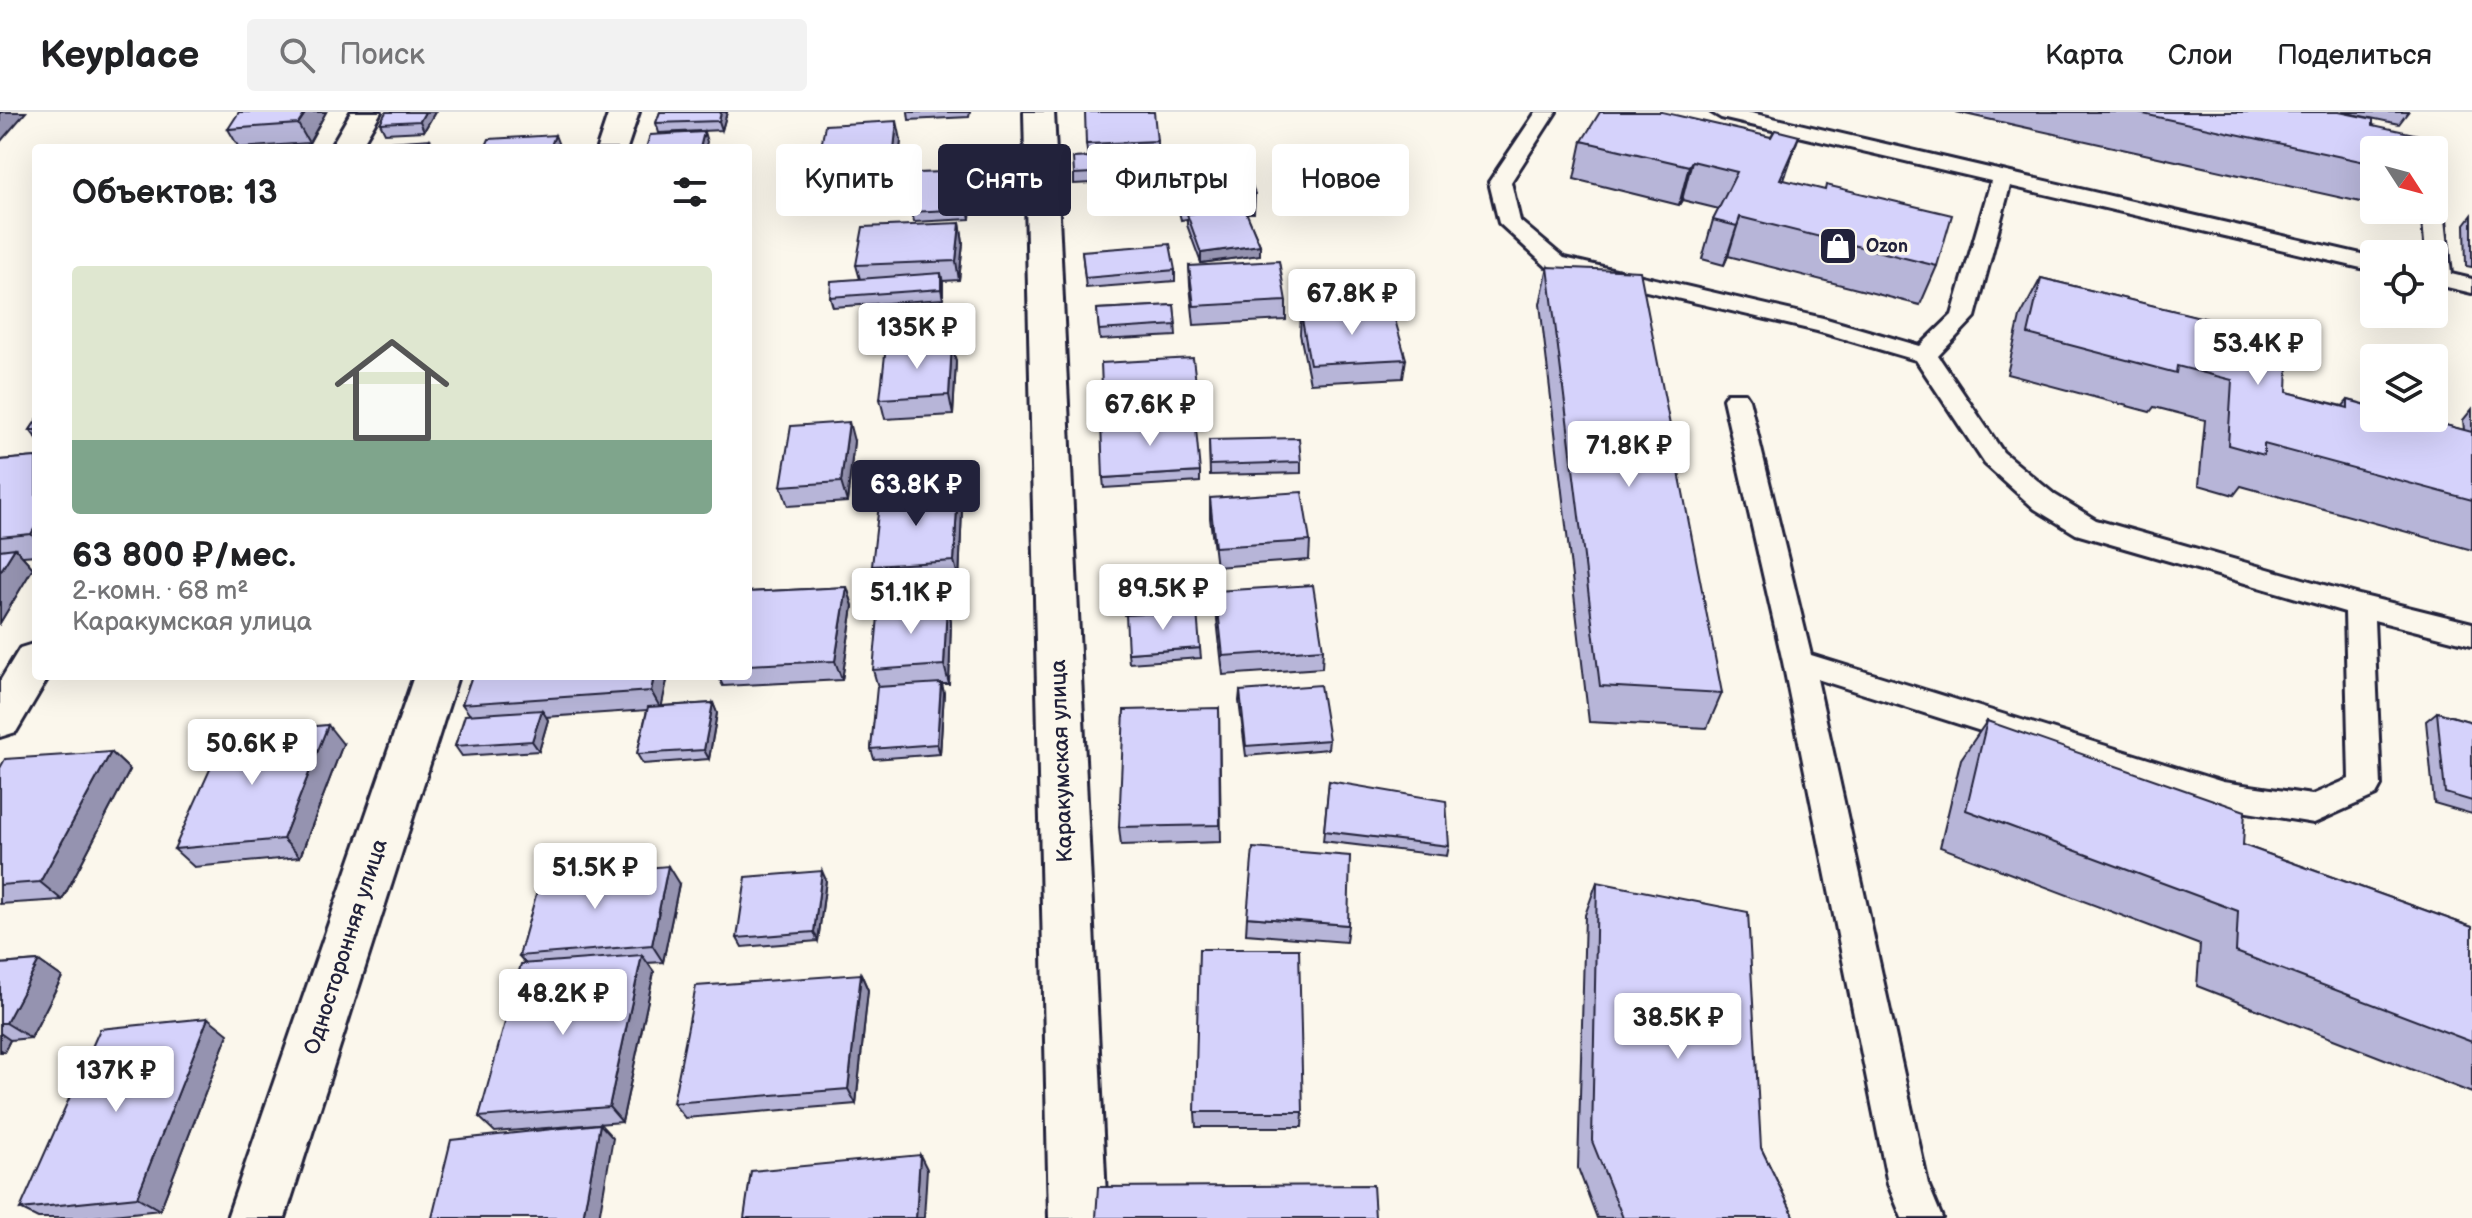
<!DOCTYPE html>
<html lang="ru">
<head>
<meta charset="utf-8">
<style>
	body { margin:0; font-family:"Balsamiq Sans",sans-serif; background:#f2f2f2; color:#202124; height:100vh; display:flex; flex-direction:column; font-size:30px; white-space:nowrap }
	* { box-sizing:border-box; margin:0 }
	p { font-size:26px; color:#757577 }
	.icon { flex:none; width:44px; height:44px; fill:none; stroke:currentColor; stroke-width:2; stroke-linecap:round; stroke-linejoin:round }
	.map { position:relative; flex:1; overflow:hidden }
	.details { position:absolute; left:32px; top:32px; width:720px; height:536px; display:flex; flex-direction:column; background:#fff; border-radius:8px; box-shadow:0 8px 32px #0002 }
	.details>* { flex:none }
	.guide { position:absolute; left:776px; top:32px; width:760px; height:72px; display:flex; gap:16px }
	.needle { width:52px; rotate:126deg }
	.tools { position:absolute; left:2360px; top:24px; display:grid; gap:16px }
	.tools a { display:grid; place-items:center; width:88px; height:88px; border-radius:8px; background:#fff; box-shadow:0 8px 32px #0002; font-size:40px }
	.price { position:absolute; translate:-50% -68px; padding:0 18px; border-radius:8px; background:#fff; color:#222; font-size:26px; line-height:52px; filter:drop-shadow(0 2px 4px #0008) }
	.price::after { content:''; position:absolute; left:50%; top:48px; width:24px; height:18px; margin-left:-12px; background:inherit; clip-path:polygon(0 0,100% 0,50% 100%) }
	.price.current { background:#22223b; color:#fff }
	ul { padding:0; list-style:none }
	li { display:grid; align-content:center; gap:16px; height:424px; padding:0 40px }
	li span { display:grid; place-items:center; height:248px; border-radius:8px; color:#555 }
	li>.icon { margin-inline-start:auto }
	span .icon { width:144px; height:144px; fill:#fffc; stroke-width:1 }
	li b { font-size:34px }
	h2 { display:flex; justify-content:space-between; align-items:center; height:96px; padding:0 40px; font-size:34px }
	.tag { padding:0 28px; border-radius:8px; background:#fff; box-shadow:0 8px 32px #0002; font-size:28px; line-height:72px }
	.tag.current { background:#22223b; color:#fff }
	header { display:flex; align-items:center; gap:48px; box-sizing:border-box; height:112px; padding:0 40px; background:#fff; border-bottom:2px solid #e0e0e0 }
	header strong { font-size:38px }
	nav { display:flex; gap:44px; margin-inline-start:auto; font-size:28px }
	.search { width:560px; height:72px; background:#f2f2f2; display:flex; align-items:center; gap:20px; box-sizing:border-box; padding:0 28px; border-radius:8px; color:#757577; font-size:30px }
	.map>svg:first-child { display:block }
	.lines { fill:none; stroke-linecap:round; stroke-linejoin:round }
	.service-casing { stroke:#22223b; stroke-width:6 }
	.minor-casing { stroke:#22223b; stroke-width:6 }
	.service { fill:#fbf7ec; fill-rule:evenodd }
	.minor { fill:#fbf7ec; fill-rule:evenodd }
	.wall { fill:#b7b5d8; stroke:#22223b; stroke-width:2 }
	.shaded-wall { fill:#9593b0; stroke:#22223b; stroke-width:2 }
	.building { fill:#d5d2fb; stroke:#22223b; stroke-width:2 }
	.labels { text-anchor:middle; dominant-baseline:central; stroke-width:7; stroke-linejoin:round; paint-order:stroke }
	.far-poi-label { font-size:18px; font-weight:bold; fill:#22223b; stroke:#fbf7ec; text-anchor:start }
	.street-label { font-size:22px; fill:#22223b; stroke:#fbf7ec }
</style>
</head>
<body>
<header>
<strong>Keyplace</strong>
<div class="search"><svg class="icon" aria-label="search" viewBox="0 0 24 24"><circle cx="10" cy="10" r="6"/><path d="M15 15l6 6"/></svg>Поиск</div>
<nav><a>Карта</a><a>Слои</a><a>Поделиться</a></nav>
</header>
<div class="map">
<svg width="2472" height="1106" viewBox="0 0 2472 1106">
	<rect width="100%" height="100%" fill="#fbf7ec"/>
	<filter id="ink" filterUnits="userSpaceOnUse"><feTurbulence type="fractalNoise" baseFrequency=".0125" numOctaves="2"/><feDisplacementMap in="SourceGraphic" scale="16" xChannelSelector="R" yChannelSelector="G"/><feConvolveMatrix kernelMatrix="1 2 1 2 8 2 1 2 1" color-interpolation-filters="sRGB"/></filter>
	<g filter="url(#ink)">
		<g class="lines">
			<g class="service-casing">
				<g id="service">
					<polygon points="1536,0 1556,0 1511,70 1520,109 1564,146 1823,206 1920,234 1952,203 1991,69 1721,6 1711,0 1747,0 2374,145 2374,159 2010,74 1975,205 1938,244 2003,340 2055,383 2096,408 2359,483 2472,511 2472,533 2374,508 2381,674 2376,683 2314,711 2223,696 1817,567 1928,1072 1942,1106 1902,1106 1888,1072 1783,550 1723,287 1727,281 1745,281 1749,287 1811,543 2223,670 2312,683 2349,667 2345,500 2076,422 2035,397 1985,352 1916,248 1817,219 1548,156 1499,111 1489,70"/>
					<polygon points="2434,92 2444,98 2451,162 2472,167 2472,181 2434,172 2434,142 2426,142 2422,98 2434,98"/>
				</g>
			</g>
			<g class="minor-casing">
				<g id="minor">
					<polygon points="351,0 381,0 360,36 330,36"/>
					<polygon points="609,0 639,0 627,36 597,36"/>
					<polygon points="1024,0 1054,0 1107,1106 1049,1106"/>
					<polygon points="36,531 36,564 49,564 16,620 0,625 0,569 20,536"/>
					<polygon points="414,564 458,564 285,1106 227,1106"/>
				</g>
			</g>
			<use href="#service" class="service"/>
			<use href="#minor" class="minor"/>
		</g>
		<g class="wall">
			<polygon points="326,0 309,31 239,36 228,17"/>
			<polygon points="435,0 424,19 385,21 380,11"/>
			<polygon points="660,0 727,0 722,18 659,21 656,11"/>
			<polygon points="908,0 970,0 969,5 909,8"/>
			<polygon points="1956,0 2339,0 2374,38 2374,93"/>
			<polygon points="2342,0 2408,0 2399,12"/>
			<polygon points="901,28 898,56 825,60 820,41"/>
			<polygon points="1157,29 1158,48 1129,49 1130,69 1074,72 1074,62 1088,46 1086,32"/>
			<polygon points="1582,29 1786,62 1784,68 1937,154 1920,193 1728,144 1724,153 1702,147 1713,108 1719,97 1682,88 1679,93 1574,67"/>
			<polygon points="1170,48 1255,82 1254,101 1246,101 1260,133 1260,143 1201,151 1187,113 1187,107 1181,108 1171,67"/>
			<polygon points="972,69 970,107 914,110 912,100"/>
			<polygon points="2472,103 2472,155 2466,154 2465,112"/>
			<polygon points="960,111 963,131 959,168 943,169 943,187 833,195 830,185 860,167 856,153"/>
			<polygon points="1082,139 1175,158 1175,169 1086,176"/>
			<polygon points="1189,154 1286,189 1286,208 1194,213 1190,173"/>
			<polygon points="1548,155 1722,581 1707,616 1589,610 1540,192"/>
			<polygon points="2041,166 2255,219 2261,210 2287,280 2343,294 2348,288 2464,318 2463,308 2472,297 2472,438 2241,374 2234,383 2199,373 2205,308 2154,295 2150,300 2007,262 2020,205"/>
			<polygon points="1174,193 1176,224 1100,228 1097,197"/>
			<polygon points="1301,202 1406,247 1403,266 1310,271 1300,222"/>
			<polygon points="952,231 956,250 953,303 885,307 880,287"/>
			<polygon points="1196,271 1196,281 1103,287 1102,276"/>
			<polygon points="36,309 36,326 30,318"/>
			<polygon points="1209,328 1301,350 1301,361 1210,363"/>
			<polygon points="854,329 847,390 788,394 781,374"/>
			<polygon points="36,345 36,443 22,444 33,456 0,511 0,348"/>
			<polygon points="1200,360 1200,370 1104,376 1103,366"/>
			<polygon points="1210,386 1310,429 1309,448 1216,455 1210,406"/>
			<polygon points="962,397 959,468 878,474 872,454"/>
			<polygon points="1122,470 1207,486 1207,497 1124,503"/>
			<polygon points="847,475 853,494 842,568 723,574 718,564 748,564 748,480"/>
			<polygon points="1216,479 1323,537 1322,556 1223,563 1216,498"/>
			<polygon points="947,490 951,509 949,572 942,572 944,581 940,642 874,647 871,637 878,575 873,558"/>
			<polygon points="1200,536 1201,546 1129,551 1128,541"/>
			<polygon points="472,564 668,564 661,594 713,591 717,601 709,647 643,652 637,642 647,598 546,605 548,608 539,639 462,644 455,634 470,603 462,592"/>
			<polygon points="1240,579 1329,628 1328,637 1246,644 1239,589"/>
			<polygon points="1219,596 1221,730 1121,733 1119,715"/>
			<polygon points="2437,600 2472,610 2472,702 2434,691 2426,609"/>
			<polygon points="1987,609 2243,733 2472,815 2472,981 2197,874 2200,833 1940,735 1961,647"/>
			<polygon points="343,632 300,745 194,755 174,737"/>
			<polygon points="111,640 130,658 62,788 0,792 0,656"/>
			<polygon points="1329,669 1449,734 1447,744 1323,729"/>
			<polygon points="826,768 818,829 742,835 737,826"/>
			<polygon points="1597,770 1761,1036 1795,1106 1597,1106 1578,1056 1585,803"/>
			<polygon points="679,772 663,850 647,851 654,860 622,1010 495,1020 479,1005 526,852 519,844"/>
			<polygon points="1247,805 1348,813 1346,830 1246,822"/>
			<polygon points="39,849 62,865 31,926 10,928 4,940 0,940 0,852"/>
			<polygon points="861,862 868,878 856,992 685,1006 673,991"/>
			<polygon points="228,922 160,1098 84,1106 38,1106 20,1097"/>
			<polygon points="1195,1000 1303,1000 1302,1015 1196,1015"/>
		</g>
		<g class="shaded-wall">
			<polygon points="0,0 26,0 0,30"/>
			<polygon points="306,0 326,0 309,31 298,12"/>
			<polygon points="425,0 435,0 424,19 420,9"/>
			<polygon points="721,0 727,0 722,18 719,9"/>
			<polygon points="897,9 901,28 898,56 894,37"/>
			<polygon points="704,20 707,30 705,36 700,36"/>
			<polygon points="555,23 560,36 550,36"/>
			<polygon points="1799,24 1786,62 1767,106 1780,67"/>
			<polygon points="430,27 435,36 426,36"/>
			<polygon points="1692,49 1682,88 1679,93 1689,54"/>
			<polygon points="970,59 972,69 970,107 968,97"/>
			<polygon points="1740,105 1728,144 1724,153"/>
			<polygon points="960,111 963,131 959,168 956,149"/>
			<polygon points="1260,133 1260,143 1201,151 1201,141"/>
			<polygon points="941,161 943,171 943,187 941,177"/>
			<polygon points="952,231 956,250 953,303 949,283"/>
			<polygon points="849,310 854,329 847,390 841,370"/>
			<polygon points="958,377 962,397 959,468 954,449"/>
			<polygon points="36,414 36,428 31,422"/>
			<polygon points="15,436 33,456 0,511 0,460"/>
			<polygon points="847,475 853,494 842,568 835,549"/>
			<polygon points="947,490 951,509 949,572 944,553"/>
			<polygon points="654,564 668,564 661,597 651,579"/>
			<polygon points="941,571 944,581 940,642 937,632"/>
			<polygon points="713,591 717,601 709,647 704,638"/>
			<polygon points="542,598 548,608 539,639 532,629"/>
			<polygon points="328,613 343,632 300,745 283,727"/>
			<polygon points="111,640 130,658 62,788 40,770"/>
			<polygon points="668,754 679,772 663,850 652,833"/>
			<polygon points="822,759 826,768 818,829 814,820"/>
			<polygon points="642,843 654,860 622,1010 609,995"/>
			<polygon points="39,849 62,865 31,926 6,911"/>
			<polygon points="861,862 868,878 856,992 848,977"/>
			<polygon points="208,906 228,922 160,1098 137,1085"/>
			<polygon points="0,921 10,928 4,940 0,937"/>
			<polygon points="600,1012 613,1026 599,1106 583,1106"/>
			<polygon points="920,1043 927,1057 924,1106 916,1106"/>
		</g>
		<g class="building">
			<polygon points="239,0 306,0 298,12 228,17"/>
			<polygon points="386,0 425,0 420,9 380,11"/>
			<polygon points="660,0 721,0 719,9 656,11"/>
			<polygon points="1085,0 1154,0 1157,29 1086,32"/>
			<polygon points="1600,0 1662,0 1771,25 1775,18 1799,24 1780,67 1825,78 1826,73 1952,103 1937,154 1740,105 1737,114 1713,108 1737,60 1692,49 1689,54 1582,29"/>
			<polygon points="2134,0 2339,0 2373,7 2373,13 2428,25 2429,38 2374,38 2374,52"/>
			<polygon points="897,9 894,37 820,41 825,13"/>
			<polygon points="704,20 700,36 646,36 650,23"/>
			<polygon points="555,23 550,36 485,36 489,27"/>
			<polygon points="430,27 426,36 356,36 359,32"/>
			<polygon points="1242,42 1255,82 1180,88 1170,48"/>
			<polygon points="1128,43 1130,59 1074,62 1073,46"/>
			<polygon points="970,59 968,97 912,100 917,61"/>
			<polygon points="1244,95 1260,133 1201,141 1187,102"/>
			<polygon points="960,111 956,149 856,153 863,115"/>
			<polygon points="1170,132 1175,158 1085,166 1082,139"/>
			<polygon points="1279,149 1286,189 1194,194 1189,154"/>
			<polygon points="1548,155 1640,159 1722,581 1600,574"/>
			<polygon points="941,161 941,177 830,185 831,169"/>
			<polygon points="2041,166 2261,220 2261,210 2289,217 2287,280 2348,296 2348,288 2374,295 2374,306 2419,306 2472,320 2472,388 2264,332 2264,343 2228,333 2232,268 2177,254 2176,261 2028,222"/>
			<polygon points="1174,193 1176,213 1099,218 1097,197"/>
			<polygon points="1392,197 1406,247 1310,252 1301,202"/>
			<polygon points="952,231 949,283 880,287 886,234"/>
			<polygon points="1193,246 1196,271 1102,276 1101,251"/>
			<polygon points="1195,306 1200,360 1103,366 1101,311"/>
			<polygon points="36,309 36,318 30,318"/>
			<polygon points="849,310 841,370 781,374 791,314"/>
			<polygon points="1299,326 1301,350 1210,353 1209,328"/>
			<polygon points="36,345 36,414 31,422 0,425 0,348"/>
			<polygon points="958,377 954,449 872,454 880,383"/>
			<polygon points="1302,380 1310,429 1215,435 1210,386"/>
			<polygon points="15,436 0,460 0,438"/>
			<polygon points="1205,464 1207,486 1123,492 1122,470"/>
			<polygon points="1313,473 1323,537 1223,544 1216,479"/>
			<polygon points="847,475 835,549 748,553 748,480"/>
			<polygon points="947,490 944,553 873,558 879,494"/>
			<polygon points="1197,499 1200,536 1128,541 1126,503"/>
			<polygon points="472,564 654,564 651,579 462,592"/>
			<polygon points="941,571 937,632 871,637 877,575"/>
			<polygon points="1320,573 1329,628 1246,634 1240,579"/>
			<polygon points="713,591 704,638 637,642 648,595"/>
			<polygon points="1219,596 1220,713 1119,715 1124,598"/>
			<polygon points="542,598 532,629 455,634 465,603"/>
			<polygon points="2437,600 2472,610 2472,689 2445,681"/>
			<polygon points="1987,609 2245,699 2243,733 2472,815 2472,930 2236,840 2238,799 1966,698"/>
			<polygon points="328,613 283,727 174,737 226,622"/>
			<polygon points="111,640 40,770 0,773 0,656 5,647"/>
			<polygon points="1329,669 1446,689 1449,734 1324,719"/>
			<polygon points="1253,736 1350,744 1348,813 1247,805"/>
			<polygon points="668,754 652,833 519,844 541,765"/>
			<polygon points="822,759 814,820 737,826 746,765"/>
			<polygon points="1597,770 1748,800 1761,1036 1795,1106 1623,1106 1592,1029"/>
			<polygon points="1199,837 1299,837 1303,1000 1195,1000"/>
			<polygon points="642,843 609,995 479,1005 521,852"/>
			<polygon points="39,849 6,911 0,911 0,852"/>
			<polygon points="861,862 848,977 673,991 696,874"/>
			<polygon points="208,906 137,1085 20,1097 100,917"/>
			<polygon points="600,1012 583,1106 432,1106 451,1028"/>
			<polygon points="920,1043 916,1106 744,1106 751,1059"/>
			<polygon points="1373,1073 1375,1106 1096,1106 1098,1075"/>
		</g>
	</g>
	<defs>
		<g id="shop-square" transform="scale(2)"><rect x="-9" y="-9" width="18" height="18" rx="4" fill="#22223b" stroke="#fbf7ec"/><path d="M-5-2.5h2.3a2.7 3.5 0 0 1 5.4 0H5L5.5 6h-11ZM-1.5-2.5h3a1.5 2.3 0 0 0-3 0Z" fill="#fff"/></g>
	</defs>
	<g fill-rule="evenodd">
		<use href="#shop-square" x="1838" y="134"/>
	</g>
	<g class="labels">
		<g class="far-poi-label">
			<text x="1866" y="134">Ozon</text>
		</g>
		<g class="street-label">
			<text transform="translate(1062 649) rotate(-92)">Каракумская улица</text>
			<text transform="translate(346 835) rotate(-72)">Односторонняя улица</text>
		</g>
	</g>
</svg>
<div class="tools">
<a><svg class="needle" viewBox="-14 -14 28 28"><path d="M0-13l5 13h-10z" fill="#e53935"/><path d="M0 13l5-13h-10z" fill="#757577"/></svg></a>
<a><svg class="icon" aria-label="locate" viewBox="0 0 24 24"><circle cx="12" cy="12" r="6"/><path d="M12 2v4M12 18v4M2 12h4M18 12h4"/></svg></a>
<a><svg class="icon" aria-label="layers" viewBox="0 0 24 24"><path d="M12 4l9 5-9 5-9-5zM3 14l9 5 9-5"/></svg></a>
</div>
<b class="price" style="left:1352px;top:225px">67.8K ₽</b>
<b class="price" style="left:917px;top:259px">135K ₽</b>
<b class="price" style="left:2258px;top:275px">53.4K ₽</b>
<b class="price" style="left:1150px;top:336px">67.6K ₽</b>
<b class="price" style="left:1629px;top:377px">71.8K ₽</b>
<b class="price current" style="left:916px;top:416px">63.8K ₽</b>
<b class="price" style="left:1163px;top:520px">89.5K ₽</b>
<b class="price" style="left:911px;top:524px">51.1K ₽</b>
<b class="price" style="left:252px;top:675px">50.6K ₽</b>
<b class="price" style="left:595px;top:799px">51.5K ₽</b>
<b class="price" style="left:563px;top:925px">48.2K ₽</b>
<b class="price" style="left:1678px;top:949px">38.5K ₽</b>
<b class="price" style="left:116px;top:1002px">137K ₽</b>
<div class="guide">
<a class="tag">Купить</a>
<a class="tag current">Снять</a>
<a class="tag">Фильтры</a>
<a class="tag">Новое</a>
</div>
<section class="details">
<h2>Объектов: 13<svg class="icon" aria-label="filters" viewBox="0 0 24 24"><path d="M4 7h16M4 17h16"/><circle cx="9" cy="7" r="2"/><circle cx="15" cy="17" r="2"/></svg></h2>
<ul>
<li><span style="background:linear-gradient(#dfe7d0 70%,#7fa58c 0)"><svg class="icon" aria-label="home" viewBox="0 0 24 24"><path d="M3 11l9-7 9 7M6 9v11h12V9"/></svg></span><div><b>63 800 ₽/мес.</b><p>2-комн. · 68 m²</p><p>Каракумская улица</p></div></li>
</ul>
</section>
</div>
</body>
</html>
